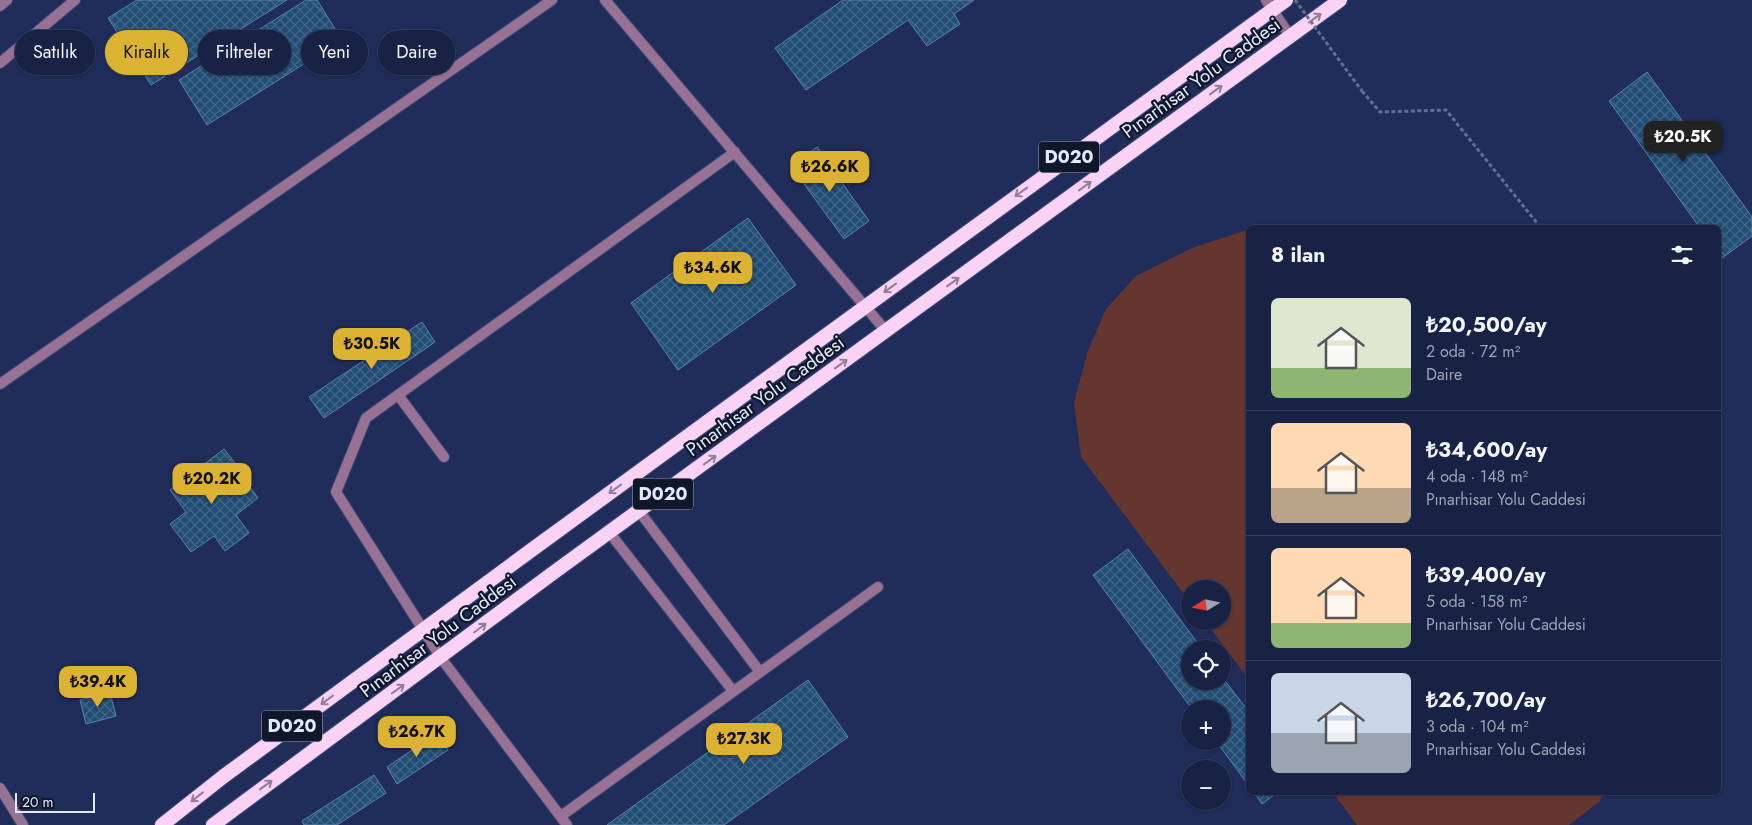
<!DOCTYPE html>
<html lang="tr">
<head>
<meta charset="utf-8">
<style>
	body { margin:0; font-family:Jost,sans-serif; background:#212a4b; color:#f1f3f6; height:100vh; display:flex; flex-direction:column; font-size:19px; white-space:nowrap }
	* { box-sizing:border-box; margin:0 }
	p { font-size:16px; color:#9fa4b2 }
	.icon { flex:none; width:28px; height:28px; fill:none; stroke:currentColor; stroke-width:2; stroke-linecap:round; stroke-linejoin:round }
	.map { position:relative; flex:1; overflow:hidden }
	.sheet { position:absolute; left:1246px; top:225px; width:475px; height:570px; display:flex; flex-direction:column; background:#182244; border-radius:8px; box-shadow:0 1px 4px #0004,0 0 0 1px #363f5d }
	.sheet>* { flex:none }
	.banner { position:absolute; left:15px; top:30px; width:475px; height:45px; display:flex; gap:10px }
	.needle { width:32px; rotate:260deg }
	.tools { position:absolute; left:1181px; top:580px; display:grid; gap:10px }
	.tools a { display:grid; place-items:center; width:50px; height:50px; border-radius:50%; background:#182244; box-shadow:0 1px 4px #0004,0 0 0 1px #363f5d; font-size:25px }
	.scale { position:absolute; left:15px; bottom:12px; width:80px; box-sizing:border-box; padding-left:5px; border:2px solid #e2e9fb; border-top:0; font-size:14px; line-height:18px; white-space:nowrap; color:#e2e9fb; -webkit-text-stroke:4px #11172b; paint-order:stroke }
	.price { position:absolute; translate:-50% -42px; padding:0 11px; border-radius:10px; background:#dcb233; color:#111; font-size:16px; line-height:32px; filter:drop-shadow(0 1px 2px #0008) }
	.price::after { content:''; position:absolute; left:50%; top:30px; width:15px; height:11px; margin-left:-8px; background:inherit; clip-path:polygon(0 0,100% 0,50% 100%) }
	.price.active { background:#222; color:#fff }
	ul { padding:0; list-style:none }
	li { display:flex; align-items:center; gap:15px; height:125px; padding:0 25px }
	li+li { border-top:1px solid #363f5d }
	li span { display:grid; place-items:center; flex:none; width:140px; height:100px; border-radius:8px; color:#555 }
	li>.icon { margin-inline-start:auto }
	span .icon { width:60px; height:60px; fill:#fffc; stroke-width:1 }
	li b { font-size:21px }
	h2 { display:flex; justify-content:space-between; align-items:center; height:60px; padding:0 25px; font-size:21px }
	.pill { padding:0 18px; border-radius:22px; background:#182244; box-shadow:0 1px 4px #0004,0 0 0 1px #363f5d; font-size:18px; line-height:45px }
	.pill.active { background:#dcb233; color:#111 }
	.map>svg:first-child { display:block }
	.park { fill:#65362f }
	.building { fill:url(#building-cross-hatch); stroke:#5783af }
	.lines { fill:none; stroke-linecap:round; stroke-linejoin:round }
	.service-casing { stroke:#3f4b74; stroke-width:12 }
	.trunk-casing { stroke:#3f4b74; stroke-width:16 }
	.path { stroke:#636e92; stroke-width:3; stroke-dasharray:4 2.5; stroke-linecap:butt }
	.service { stroke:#987295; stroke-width:10 }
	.trunk { stroke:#fad2f6; stroke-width:14 }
	.path-bridge { stroke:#636e92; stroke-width:3; stroke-dasharray:4 2.5; stroke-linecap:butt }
	.oneway { stroke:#917e9b }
	.labels { text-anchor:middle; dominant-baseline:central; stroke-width:4.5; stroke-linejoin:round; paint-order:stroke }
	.shield { fill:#11172b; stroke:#a3aabd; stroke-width:1 }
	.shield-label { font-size:18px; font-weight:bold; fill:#e2e9fb }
	.street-label { font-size:19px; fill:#e2e9fb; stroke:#11172b }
</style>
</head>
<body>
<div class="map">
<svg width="1752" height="825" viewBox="0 0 1752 825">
	<defs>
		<pattern id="building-cross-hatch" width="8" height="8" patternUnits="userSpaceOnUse" patternTransform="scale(1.25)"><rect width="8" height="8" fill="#224d75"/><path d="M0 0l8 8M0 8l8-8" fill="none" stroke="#42678a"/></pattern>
	</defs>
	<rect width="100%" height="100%" fill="#202d5a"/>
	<g class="park">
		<polygon points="1244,231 1249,231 1249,680 1205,621 1222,621 1222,589 1190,589 1190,602 1081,457 1074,402 1088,351 1106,309 1136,276 1192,248"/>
		<polygon points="1333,793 1605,793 1600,801 1569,825 1357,825"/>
	</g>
	<g class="building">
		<polygon points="137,0 287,0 151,85 108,18"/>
		<polygon points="306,0 317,0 342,40 207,125 179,80"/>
		<polygon points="843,0 974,0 954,14 960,24 927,46 908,20 806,90 775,48"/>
		<polygon points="1647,72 1752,217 1752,236 1722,258 1719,253 1719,228 1700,228 1609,101"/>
		<polygon points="817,147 869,221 844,239 791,166"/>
		<polygon points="748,218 796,285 678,370 631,303"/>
		<polygon points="422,322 435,342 324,418 309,397"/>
		<polygon points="224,449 235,463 221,474 227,483 240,473 258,498 236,515 249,533 225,551 214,536 191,552 170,524 186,512 170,490"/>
		<polygon points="1128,549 1202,649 1190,649 1190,681 1222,681 1222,677 1249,712 1249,786 1216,741 1222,741 1222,709 1192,709 1093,575"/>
		<polygon points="808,680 848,737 724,825 607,825"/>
		<polygon points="110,692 116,716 86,724 80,700"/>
		<polygon points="437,733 448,750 397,784 387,767"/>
		<polygon points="374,775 386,793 337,825 304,825 302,821"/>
		<polygon points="1254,792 1278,792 1262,804"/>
	</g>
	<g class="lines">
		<g class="service-casing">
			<g id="service">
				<polyline points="605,0 886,331"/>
				<polyline points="1266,0 1290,36"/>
				<polyline points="0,6 7,0"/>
				<polyline points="0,63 75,0"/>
				<polyline points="0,384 552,0"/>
				<polyline points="398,395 444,457"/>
				<polyline points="639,511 760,672"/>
				<polyline points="609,532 733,691"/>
				<polyline points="0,788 23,825"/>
				<polyline points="561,816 878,587"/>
				<polyline points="567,825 441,658 336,492 366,418 735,152"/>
			</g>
		</g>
		<g class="trunk-casing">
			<g id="trunk">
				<polyline points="162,825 224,776 537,546 1286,0"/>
				<polyline points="213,825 553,573 1340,0"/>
			</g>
		</g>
		<polyline class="path" points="1362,91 1380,112 1446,110 1541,228"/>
		<use href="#service" class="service"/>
		<use href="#trunk" class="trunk"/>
		<polyline class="path-bridge" points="1295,0 1362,91"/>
	</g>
	<defs><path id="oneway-shaft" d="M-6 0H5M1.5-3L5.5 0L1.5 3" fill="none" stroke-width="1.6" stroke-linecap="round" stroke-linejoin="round" transform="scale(1.25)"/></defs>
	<g class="oneway">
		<use href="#oneway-shaft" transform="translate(1315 18) rotate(-36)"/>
		<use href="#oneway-shaft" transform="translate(1216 90) rotate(-36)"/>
		<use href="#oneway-shaft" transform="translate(1085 186) rotate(-36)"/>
		<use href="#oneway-shaft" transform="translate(1021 192) rotate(144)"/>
		<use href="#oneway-shaft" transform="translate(953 282) rotate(-36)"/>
		<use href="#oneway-shaft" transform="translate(890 288) rotate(144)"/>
		<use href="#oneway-shaft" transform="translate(841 364) rotate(-36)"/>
		<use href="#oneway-shaft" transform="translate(710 460) rotate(-36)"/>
		<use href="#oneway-shaft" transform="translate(615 489) rotate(144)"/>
		<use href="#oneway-shaft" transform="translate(480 628) rotate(-37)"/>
		<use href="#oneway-shaft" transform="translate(398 689) rotate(-36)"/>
		<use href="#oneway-shaft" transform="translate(327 700) rotate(144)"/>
		<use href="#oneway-shaft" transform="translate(266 785) rotate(-36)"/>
		<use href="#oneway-shaft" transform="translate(197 797) rotate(142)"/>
	</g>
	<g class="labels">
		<g class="shield">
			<rect x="1039" y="141.5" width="60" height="31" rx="4"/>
			<rect x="633" y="478.5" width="60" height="31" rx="4"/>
			<rect x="262" y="710.5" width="60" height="31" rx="4"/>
		</g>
		<g class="shield-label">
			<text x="1069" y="157">D020</text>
			<text x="663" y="494">D020</text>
			<text x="292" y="726">D020</text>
		</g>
		<g class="street-label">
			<text transform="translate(1201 78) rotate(-36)">Pınarhisar Yolu Caddesi</text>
			<text transform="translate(765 396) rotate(-36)">Pınarhisar Yolu Caddesi</text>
			<text transform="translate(438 636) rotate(-37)">Pınarhisar Yolu Caddesi</text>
		</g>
	</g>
</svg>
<div class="tools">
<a><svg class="needle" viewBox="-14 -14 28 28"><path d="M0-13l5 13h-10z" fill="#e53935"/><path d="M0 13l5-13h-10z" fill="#9fa4b2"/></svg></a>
<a><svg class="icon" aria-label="locate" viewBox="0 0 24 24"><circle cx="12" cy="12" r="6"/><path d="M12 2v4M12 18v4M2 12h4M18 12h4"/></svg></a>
<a>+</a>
<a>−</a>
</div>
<div class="scale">20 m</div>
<b class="price active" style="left:1683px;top:163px">₺20.5K</b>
<b class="price" style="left:830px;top:193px">₺26.6K</b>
<b class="price" style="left:713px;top:294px">₺34.6K</b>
<b class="price" style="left:372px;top:370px">₺30.5K</b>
<b class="price" style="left:212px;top:505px">₺20.2K</b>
<b class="price" style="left:98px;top:708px">₺39.4K</b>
<b class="price" style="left:417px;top:758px">₺26.7K</b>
<b class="price" style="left:744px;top:765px">₺27.3K</b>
<div class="banner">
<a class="pill">Satılık</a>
<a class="pill active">Kiralık</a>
<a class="pill">Filtreler</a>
<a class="pill">Yeni</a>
<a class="pill">Daire</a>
</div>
<section class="sheet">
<h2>8 ilan<svg class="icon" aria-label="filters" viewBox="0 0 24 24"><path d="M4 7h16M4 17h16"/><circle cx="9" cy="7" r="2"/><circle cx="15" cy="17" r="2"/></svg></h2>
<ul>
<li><span style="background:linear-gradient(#dfe7d0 70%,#8fb573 0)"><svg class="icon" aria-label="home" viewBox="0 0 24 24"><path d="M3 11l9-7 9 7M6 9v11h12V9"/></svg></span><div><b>₺20,500/ay</b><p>2 oda · 72 m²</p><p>Daire</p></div></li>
<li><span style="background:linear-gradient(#ffd9b3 65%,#b9a48a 0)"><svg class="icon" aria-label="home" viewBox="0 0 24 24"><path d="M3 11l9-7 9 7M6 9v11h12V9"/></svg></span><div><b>₺34,600/ay</b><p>4 oda · 148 m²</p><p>Pınarhisar Yolu Caddesi</p></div></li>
<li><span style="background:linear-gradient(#ffd9b3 75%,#8fb573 0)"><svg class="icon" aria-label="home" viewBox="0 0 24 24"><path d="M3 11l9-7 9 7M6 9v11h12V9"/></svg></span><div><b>₺39,400/ay</b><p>5 oda · 158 m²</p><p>Pınarhisar Yolu Caddesi</p></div></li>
<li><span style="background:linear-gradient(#c9d6e8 60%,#9aa5b1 0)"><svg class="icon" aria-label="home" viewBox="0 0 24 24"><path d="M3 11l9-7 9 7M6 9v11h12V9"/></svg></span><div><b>₺26,700/ay</b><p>3 oda · 104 m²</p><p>Pınarhisar Yolu Caddesi</p></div></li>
</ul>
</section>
</div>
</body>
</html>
